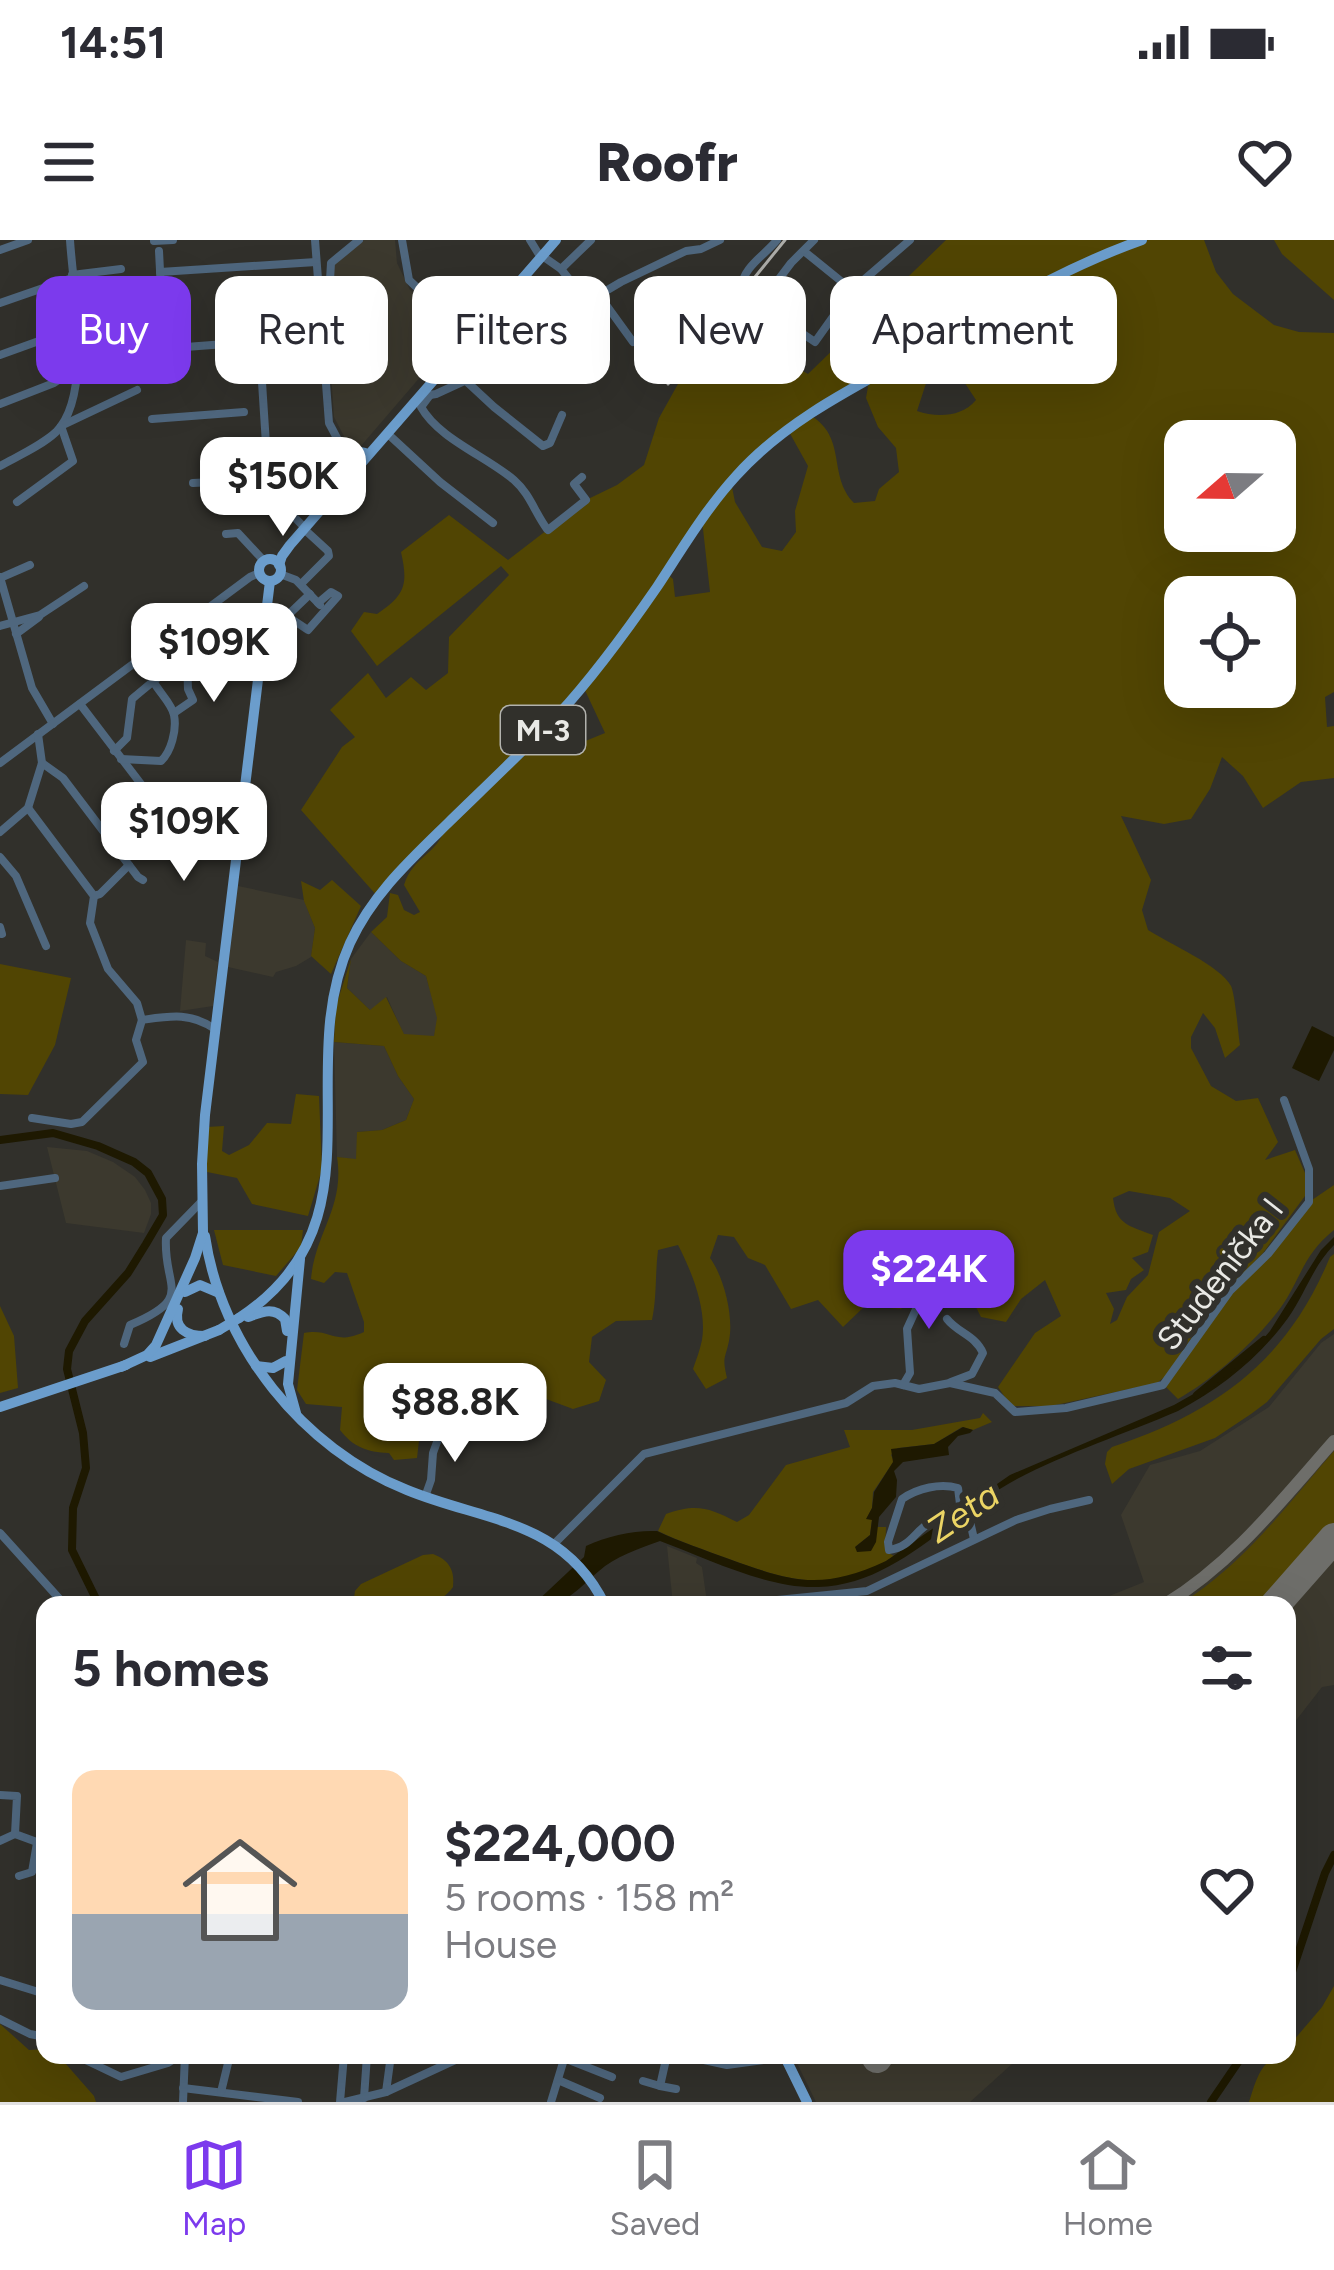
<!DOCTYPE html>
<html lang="en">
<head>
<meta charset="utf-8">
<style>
	body { margin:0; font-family:Figtree,sans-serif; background:#f2f2f3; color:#2b2b33; height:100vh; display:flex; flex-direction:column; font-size:45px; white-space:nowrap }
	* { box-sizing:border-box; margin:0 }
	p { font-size:39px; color:#7c7c81 }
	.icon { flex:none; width:66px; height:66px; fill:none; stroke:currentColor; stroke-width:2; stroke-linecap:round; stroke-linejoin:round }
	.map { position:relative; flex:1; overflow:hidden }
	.drawer { position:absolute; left:36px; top:1356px; width:1260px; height:468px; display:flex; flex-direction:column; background:#fff; border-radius:24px; box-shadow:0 12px 48px #0002 }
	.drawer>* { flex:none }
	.top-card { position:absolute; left:36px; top:36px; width:1263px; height:108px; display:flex; gap:24px }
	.needle { width:78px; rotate:250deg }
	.tools { position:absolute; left:1164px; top:180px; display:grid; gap:24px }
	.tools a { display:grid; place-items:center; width:132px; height:132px; border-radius:24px; background:#fff; box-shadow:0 12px 48px #0002; font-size:60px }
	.price { position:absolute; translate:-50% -102px; padding:0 27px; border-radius:24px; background:#fff; color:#222; font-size:39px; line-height:78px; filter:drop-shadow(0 3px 6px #0008) }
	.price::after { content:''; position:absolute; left:50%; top:72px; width:36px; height:27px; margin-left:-18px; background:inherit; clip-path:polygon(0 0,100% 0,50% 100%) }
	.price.on { background:#7c3aed; color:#fff }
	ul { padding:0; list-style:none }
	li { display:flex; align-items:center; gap:36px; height:300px; padding:0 36px }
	li span { display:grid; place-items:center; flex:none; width:336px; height:240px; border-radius:24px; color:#555 }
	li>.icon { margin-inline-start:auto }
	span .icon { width:144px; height:144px; fill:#fffc; stroke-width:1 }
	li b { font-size:51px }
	h2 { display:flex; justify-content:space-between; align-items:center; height:144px; padding:0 36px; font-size:51px }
	.chip { padding:0 42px; border-radius:24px; background:#fff; box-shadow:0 12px 48px #0002; font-size:42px; line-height:108px }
	.chip.on { background:#7c3aed; color:#fff }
	.status { display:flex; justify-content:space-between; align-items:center; height:84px; padding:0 60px; background:#fff; direction:ltr }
	.status svg { height:33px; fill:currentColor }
	header { display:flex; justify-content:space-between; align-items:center; height:156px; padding:0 36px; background:#fff; font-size:54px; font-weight:800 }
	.tab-bar { display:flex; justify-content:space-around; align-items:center; height:168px; border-top:3px solid #e1e1e2; background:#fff; font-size:33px; color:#7c7c81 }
	.tab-bar a { display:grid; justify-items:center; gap:6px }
	.tab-bar .on { color:#7c3aed }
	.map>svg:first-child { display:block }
	.built { fill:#3c392e }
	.green { fill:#514503; fill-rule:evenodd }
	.water { fill:#1e1901 }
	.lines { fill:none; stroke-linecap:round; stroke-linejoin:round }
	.river { stroke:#1e1901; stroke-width:8 }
	.taxiway { stroke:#6e6e6a; stroke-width:12 }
	.runway { stroke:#6e6e6a; stroke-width:30 }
	.minor-tunnel { stroke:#4d4c47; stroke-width:8; stroke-dasharray:8 4; stroke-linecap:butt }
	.minor { stroke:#4f677e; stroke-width:8 }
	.major { stroke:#6b9dcc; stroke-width:10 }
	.rail { stroke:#acaca8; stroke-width:3 }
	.major-bridge { stroke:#6b9dcc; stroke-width:10 }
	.labels { text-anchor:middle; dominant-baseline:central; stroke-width:12; stroke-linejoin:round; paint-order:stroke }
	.shield { fill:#31302b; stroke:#b2b2ad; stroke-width:3 }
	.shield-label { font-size:30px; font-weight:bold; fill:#e9e9e5 }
	.street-label { font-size:33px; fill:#e9e9e5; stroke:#31302b }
	.water-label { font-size:36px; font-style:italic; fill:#ebd464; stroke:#31302b }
</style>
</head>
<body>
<div class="status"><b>14:51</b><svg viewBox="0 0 49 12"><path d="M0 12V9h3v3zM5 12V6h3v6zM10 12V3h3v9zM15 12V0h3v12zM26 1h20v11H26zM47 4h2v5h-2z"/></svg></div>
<header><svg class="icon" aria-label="menu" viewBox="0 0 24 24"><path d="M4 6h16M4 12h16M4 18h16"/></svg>Roofr<svg class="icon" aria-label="heart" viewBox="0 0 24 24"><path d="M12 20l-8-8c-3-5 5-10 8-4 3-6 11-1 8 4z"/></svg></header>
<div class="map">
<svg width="1334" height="1862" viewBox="0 0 1334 1862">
	<rect width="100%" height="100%" fill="#31302b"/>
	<g class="built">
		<polygon points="364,0 395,0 397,23 410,50 458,93 360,207 355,208 349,206 334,177 328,91 334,85 342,91 347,88 340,78 353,64 330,33 331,28 337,22"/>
		<polygon points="238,646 304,660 315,688 311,717 296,726 276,732 273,737 228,727"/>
		<polygon points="371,692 401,721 426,736 438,778 434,797 404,795 387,757 371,771 347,748 351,719"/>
		<polygon points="186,700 206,703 205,716 218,722 213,766 180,771"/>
		<polygon points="334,802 384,806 398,836 414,859 406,880 382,890 357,892 357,920 337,917"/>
		<polygon points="47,907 87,911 113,922 135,937 145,950 151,963 151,974 144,993 66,983"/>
		<polygon points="1334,1094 1334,1445 1322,1447 1287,1492 1287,1365 1087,1365 1144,1342 1121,1275 1150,1225 1200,1211 1269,1167 1321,1103"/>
		<polygon points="667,1306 697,1318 696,1323 702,1327 707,1362 673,1365"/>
		<polygon points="793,1815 1022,1815 970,1862 816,1862"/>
	</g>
	<g class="green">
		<path d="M946,0H1204L1216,32L1233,54L1274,85L1299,92L1334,93V452L1325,457L1327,487L1334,486V538L1301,542L1263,568L1243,536L1222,517L1210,549L1191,579L1164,584L1121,576L1151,640L1142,670L1148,690C1168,703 1221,726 1231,746C1235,754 1238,792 1240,805L1225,818L1215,788L1203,773L1191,797V808L1211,846L1236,861L1258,858L1278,902L1265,920L1295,910L1305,933V956L1263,1013L1212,1066L1167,1135L1157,1143L1051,1166H1011L998,1147L1035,1093L1061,1076L1045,1040L1021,1059L1006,1082L981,1077L958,1031L922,1035L914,1055L901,1069L865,1066L843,1087L818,1060L791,1069L765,1025L748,1018L734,997L718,995L710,1018C724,1037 734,1077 729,1101C725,1120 722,1116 727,1138L706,1149L693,1129C696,1120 700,1110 702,1100C707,1069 692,1032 678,1005L658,1010C655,1034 657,1056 652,1080L616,1081L592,1097L589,1122L606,1140L599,1161L573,1169L538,1156L523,1165L492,1158L460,1127L447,1154L420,1192L417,1218L394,1220L389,1213C367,1212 353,1207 340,1190L342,1167L306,1164L297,1150L304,1093C332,1088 333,1106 364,1092V1082L347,1033L335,1032L324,1043L311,1039C315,993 345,967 337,917L356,919L357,892L382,890L406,880L414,859L398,836L384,806L334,802L336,766L351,719L347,748L370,770L386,757L404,794L434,796L437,778L426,736L401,721L371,692L387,677L390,653L398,655L404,670L414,675L420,672L404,645C413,616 437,615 445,588L378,657L301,570L342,507L355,497L330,470L368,433L386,458L411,437L426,450L448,433L449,397L509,335L501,326L377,426L351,391L364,372L377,374C406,355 408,344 401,312L449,275L508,320L586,260L617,245L644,225L659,178L678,144L724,85L808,134ZM1054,40L1052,80C1033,73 991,79 975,93C965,102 960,116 955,128L976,160C962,177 937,178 917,171L931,128L922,111ZM869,141L866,158L878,187L896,208L899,232L879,249L875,261L854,263C827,235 848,198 810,175ZM788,190L808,226L795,271L796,292L782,311L762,307L735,262L731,242ZM1185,201H1275V291H1185ZM702,280L710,352L675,357L673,339L666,333ZM1185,357H1275V447H1185ZM583,446L605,493L578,504L550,482ZM1129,951L1170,958L1190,971L1159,992L1148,1035L1127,1057L1117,1080L1110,1084L1114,1069L1106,1053L1126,1050L1131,1039L1144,1030L1132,1018L1148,1012L1153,995C1130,986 1116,985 1113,958Z"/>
		<polygon points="1274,0 1334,0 1334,60 1282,14"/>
		<polygon points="332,640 361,666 331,734 311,716 315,688 304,661 301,641 320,650"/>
		<polygon points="0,724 71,738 55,805 28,855 0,854"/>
		<polygon points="296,854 319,856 322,929 308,976 252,964 237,938 207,932 207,887 224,886 222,911 229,915 249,905 267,883 291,884"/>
		<path d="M1334,945V990C1306,1013 1304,1029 1287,1058C1265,1094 1214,1139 1178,1159L1164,1145L1230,1051L1269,1014L1309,962Z"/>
		<polygon points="214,990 303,990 301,1007 276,1036 223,1025"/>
		<path d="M1334,1014V1089L1321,1099L1267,1162L1251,1174L1215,1198L1129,1229L1112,1244L1105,1224L1107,1212L1112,1207C1217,1172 1287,1121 1330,1017Z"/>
		<polygon points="0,1066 14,1096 18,1148 0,1153"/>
		<path d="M983,1173L992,1182L973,1190L962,1187L934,1204L898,1208L891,1215L894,1221L873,1252L872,1268L867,1278L872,1279L870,1295L855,1307L876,1302V1287H886L885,1311L894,1316C836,1355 789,1341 729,1319C705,1310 680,1302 658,1291L666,1274C697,1263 709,1268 737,1282L749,1275L786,1225L850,1207L844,1190H912L980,1178Z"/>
		<path d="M1334,1211V1284L1262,1365H1178C1242,1327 1286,1266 1334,1211Z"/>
		<path d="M433,1314C449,1320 455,1330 453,1347C433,1376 384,1365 353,1365L355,1351L361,1344L423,1315Z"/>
		<path d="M1334,1746V1862H1249C1256,1841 1261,1816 1287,1815V1808L1322,1767Z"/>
		<polygon points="0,1784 29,1810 45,1809 45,1815 58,1815 94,1856 96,1862 0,1862"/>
	</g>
	<g class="water">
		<polygon points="1312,786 1334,797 1334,810 1319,841 1292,828"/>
		<path d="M1334,997V1005C1313,1026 1305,1054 1288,1078C1259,1118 1221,1148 1178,1171C1127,1193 1066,1213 1017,1239C951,1274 897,1345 818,1347C768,1349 706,1318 660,1301C640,1308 614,1317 599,1331C574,1352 568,1365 533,1365L584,1317L586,1306C607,1296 635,1290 657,1291C680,1302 705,1310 729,1319C793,1342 821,1351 886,1321L1010,1235L1174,1165L1213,1143L1251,1113L1270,1091L1321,1010Z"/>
		<polygon points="963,1187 973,1190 970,1193 958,1196 948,1207 949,1215 903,1222 894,1231 897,1240 896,1257 879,1277 876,1302 871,1311 857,1312 855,1307 870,1295 872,1280 866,1279 872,1268 874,1252 893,1222 891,1209 934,1204"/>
	</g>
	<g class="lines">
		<g class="river">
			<polyline points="0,900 53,893 98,906 134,922 148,933 162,959 163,975 146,1004 128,1033 85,1081 69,1111 67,1129 83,1193 86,1228 73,1268 72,1310 99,1365"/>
			<polyline points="1197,1155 1264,1100"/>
			<polyline points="1287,1747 1325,1633 1334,1615"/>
			<polyline points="1211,1862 1243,1815"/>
		</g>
		<path class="taxiway" d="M1164,1365C1233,1323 1281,1261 1334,1201"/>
		<g class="runway">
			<polyline points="1275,1365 1334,1298"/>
			<polyline points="877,1818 879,1815"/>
		</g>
		<polyline class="minor-tunnel" points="238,103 252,102"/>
		<g class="minor">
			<polyline points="315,0 329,183 346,215 358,228"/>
			<polyline points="402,0 409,40 471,99"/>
			<polyline points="530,0 538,13 561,29 589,64"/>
			<path d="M777,0C765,15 742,28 742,47L768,70L815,102L852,50L910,0"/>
			<polyline points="154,1 173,0"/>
			<polyline points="0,10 28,0"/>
			<polyline points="159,11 163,89"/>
			<polyline points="805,12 852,50"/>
			<polyline points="561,29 591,0"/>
			<polyline points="160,32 316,22"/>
			<polyline points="72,35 121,29"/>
			<polyline points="330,40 331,23 359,0"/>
			<polyline points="599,55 633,102 660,84"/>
			<polyline points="0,63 72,38"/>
			<polyline points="760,64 791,23 814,0"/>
			<polyline points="258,80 269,251 302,285"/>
			<polyline points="560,87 585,127"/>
			<polyline points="147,110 238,103"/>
			<polyline points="0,115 75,88"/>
			<polyline points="262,136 325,132"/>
			<polyline points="466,141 494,167 543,206 550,203 562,175"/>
			<polyline points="423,152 430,155 436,154 532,110 599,55 621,42 686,11 701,9 720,0"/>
			<path d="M430,155L421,167C439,199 486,216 514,240C530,254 535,273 547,289"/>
			<polyline points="0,164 54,143 75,129 117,126"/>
			<polyline points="152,179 244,172"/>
			<polyline points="388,194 440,242 493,283"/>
			<path d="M0,226C18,216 41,206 56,192C93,155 73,49 70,0"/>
			<polyline points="193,243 268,239"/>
			<polyline points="17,262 73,221 61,186 137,150"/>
			<polyline points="548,290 586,260 574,244 582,237"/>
			<polyline points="226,294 238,293 264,321"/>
			<polyline points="280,334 296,340 320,365"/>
			<polyline points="0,337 32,448 53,484"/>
			<polyline points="0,338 30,325"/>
			<polyline points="301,344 329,316 328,311 304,289"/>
			<polyline points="287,376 308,390 338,356 331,352 318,363"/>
			<polyline points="266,383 287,376 310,354"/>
			<polyline points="0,386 40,375 84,346"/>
			<polyline points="16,394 39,377"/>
			<path d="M80,464L157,565L163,576L156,598L149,599C133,588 142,567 145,550"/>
			<polyline points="174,473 193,460 188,449 187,421"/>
			<path d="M114,511L127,498L132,459C143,450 153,441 164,433C190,416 214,408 205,371"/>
			<path d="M121,519L161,521C171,512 177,490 174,475C172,464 159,452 153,441"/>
			<polyline points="0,523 250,337 259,333"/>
			<polyline points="42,523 63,538 138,637 143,640"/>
			<polyline points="28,568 94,656 90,683 108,729 137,763 142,780"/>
			<polyline points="163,576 166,582 179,592 188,614 183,622 177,617 181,602"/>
			<polyline points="0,592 28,568 42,523 38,494"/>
			<polyline points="0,617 16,636 46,706"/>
			<polyline points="94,656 100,654 129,625"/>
			<polyline points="0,687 2,694"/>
			<path d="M32,878L71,884L82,882L143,822L136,800L142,780C170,776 190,772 215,789"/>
			<polyline points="0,946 55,938"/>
			<path d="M947,1079C958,1093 975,1095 983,1113L972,1134L951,1142"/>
			<path d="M124,1104L130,1085C196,1057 163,1048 166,998L202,961"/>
			<polyline points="903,1145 910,1133 907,1089 923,1054 931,1019 948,1011"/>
			<polyline points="425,1257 431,1240 433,1213 449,1169 460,1163"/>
			<path d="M961,1266C951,1275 944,1276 933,1281C915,1289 912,1307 889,1310L888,1302L902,1259C918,1248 940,1243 958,1248L960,1264L969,1277L974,1299"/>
			<polyline points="0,1293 65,1365"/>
			<polyline points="554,1304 644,1214 846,1163 873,1146 895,1143 919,1149 950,1143 995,1153 1015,1172 1066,1168 1163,1145 1230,1051 1268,1014 1309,962 1309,929 1284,860"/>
			<polyline points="728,1365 867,1351 1016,1280 1050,1269 1089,1260"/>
			<polyline points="0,1555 17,1556 15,1594 45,1605"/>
			<polyline points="0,1601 15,1594"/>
			<polyline points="19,1636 32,1632 37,1603"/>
			<polyline points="0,1740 45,1754"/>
			<polyline points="0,1779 30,1794 45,1797"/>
			<polyline points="75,1815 121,1837 168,1823 177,1817"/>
			<polyline points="681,1815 727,1825 786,1817"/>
			<polyline points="564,1818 612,1837"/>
			<polyline points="558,1840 600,1858"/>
			<polyline points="643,1841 660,1846 667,1815"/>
			<polyline points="660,1846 676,1849"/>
			<polyline points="183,1848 298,1862"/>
			<polyline points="221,1852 230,1815"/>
			<polyline points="386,1852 391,1815"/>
			<polyline points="364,1858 367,1815"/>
			<polyline points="183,1862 185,1815"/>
			<polyline points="340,1862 344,1815"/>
			<polyline points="345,1862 386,1852 466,1815"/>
			<polyline points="551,1862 565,1816"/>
		</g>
		<g class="major">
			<polyline points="349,210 365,213"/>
			<circle cx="270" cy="330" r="11"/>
			<polyline points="279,325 282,316 290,305 556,0"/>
			<path d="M205,996C221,1106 303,1209 407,1250C485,1282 563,1279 605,1365"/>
			<polyline points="185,1052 200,1045 219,1053"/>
			<path d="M178,1069C173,1089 187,1096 205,1096"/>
			<path d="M248,1077C262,1072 273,1066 285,1079L287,1091"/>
			<path d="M239,1078C386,982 291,833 350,703C372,655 409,621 447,584C484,548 521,513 557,476C594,436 626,392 657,347C682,309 705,270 736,236C789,177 863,143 931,105C999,67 1068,26 1142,0"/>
			<polyline points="150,1117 219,1090"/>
			<polyline points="256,1126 273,1128 286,1121"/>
			<polyline points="121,1127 147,1115 156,1105 195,1018 203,993 202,924 205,875 270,341"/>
			<polyline points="0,1167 126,1125"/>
			<polyline points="296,1173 288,1144 300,1019"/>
			<polyline points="784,1815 807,1862"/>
		</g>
		<polyline class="rail" points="668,144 785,0"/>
		<polyline class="major-bridge" points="219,1090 239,1078"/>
	</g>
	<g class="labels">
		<rect class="shield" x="501" y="466" width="84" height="48" rx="9"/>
		<g class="shield-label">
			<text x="543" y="490">M-3</text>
		</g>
		<g class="street-label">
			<text transform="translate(1220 1034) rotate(-52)">Studenička I</text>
		</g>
		<g class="water-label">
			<text transform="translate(963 1272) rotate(-34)">Zeta</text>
		</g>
	</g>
</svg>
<div class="tools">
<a><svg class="needle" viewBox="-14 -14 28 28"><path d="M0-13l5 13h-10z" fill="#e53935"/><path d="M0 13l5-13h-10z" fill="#7c7c81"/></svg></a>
<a><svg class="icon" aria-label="locate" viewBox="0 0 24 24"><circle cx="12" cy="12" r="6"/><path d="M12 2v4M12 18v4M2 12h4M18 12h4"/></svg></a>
</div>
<b class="price" style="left:283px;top:299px">$150K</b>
<b class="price" style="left:214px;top:465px">$109K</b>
<b class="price" style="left:184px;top:644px">$109K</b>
<b class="price on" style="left:929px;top:1092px">$224K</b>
<b class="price" style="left:455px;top:1225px">$88.8K</b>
<div class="top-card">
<a class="chip on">Buy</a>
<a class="chip">Rent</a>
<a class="chip">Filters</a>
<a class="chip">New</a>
<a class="chip">Apartment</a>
</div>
<section class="drawer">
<h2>5 homes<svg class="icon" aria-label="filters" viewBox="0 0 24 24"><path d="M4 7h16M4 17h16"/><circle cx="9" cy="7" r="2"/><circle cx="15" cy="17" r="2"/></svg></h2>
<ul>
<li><span style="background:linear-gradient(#ffd9b3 60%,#9aa5b1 0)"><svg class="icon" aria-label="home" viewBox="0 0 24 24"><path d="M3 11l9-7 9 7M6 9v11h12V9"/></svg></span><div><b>$224,000</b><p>5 rooms · 158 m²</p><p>House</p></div><svg class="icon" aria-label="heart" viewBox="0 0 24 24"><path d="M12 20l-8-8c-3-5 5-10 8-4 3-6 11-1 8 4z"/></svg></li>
</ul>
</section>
</div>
<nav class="tab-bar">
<a class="on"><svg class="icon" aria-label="map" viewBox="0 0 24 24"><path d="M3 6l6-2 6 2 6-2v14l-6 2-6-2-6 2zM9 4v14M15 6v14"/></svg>Map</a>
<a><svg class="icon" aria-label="saved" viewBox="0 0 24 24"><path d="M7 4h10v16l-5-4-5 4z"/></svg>Saved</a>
<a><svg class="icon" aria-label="home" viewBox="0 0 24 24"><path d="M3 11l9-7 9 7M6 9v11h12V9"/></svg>Home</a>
</nav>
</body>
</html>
